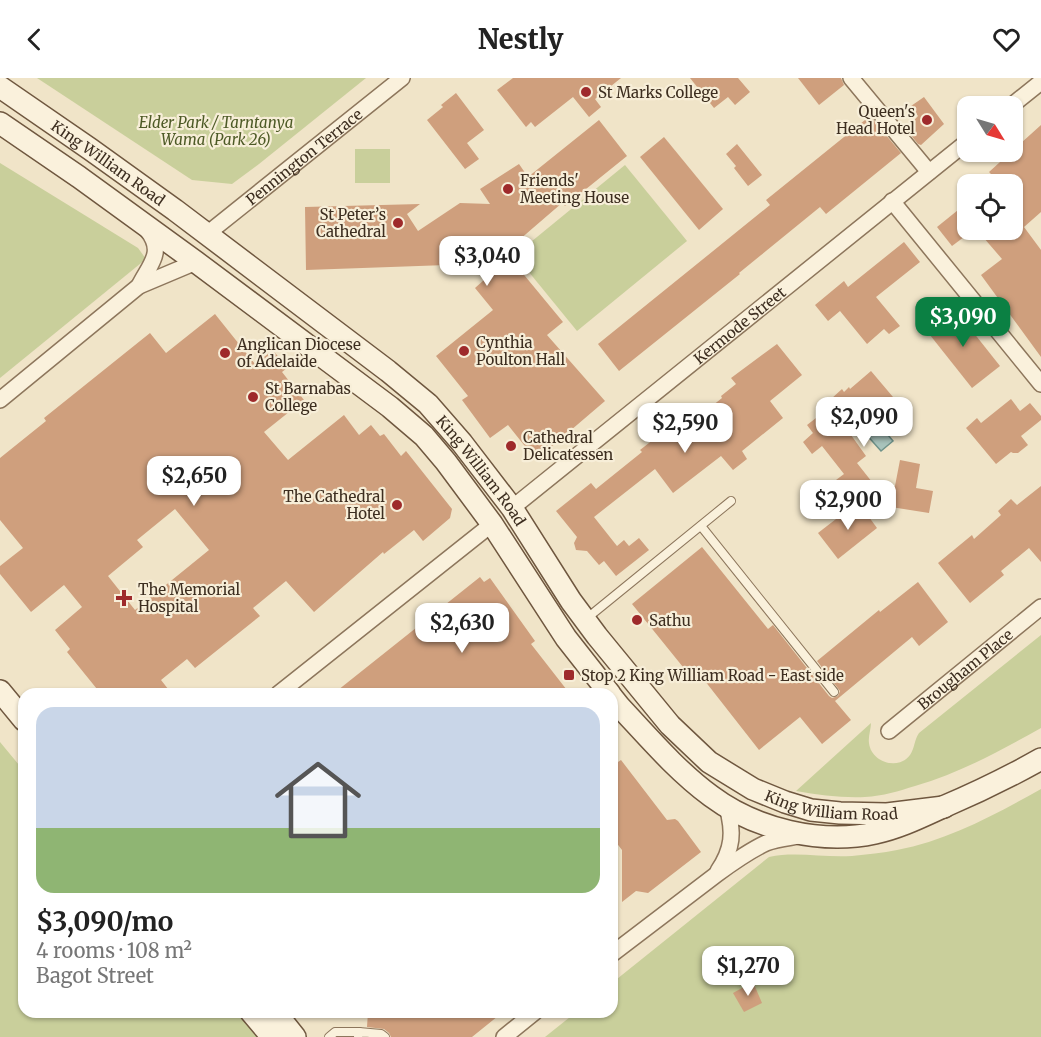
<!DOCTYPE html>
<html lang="en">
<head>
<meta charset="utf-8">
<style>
	body { margin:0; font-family:Merriweather,serif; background:#f6f6f6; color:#222; height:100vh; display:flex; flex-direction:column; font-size:22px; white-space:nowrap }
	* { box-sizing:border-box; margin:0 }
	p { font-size:20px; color:#767676 }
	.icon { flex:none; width:33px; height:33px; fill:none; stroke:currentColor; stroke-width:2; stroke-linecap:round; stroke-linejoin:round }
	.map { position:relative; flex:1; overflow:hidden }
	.drawer { position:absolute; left:18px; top:610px; width:600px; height:330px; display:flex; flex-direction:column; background:#fff; border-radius:18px; box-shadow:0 2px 4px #0004 }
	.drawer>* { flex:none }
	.needle { width:39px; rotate:127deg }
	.tools { position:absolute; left:957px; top:18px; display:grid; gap:12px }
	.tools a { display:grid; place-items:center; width:66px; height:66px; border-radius:12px; background:#fff; box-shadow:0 2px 4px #0004; font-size:30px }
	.price { position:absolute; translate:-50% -51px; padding:0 14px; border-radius:12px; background:#fff; color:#222; font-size:20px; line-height:39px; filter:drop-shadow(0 2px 3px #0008) }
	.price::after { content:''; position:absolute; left:50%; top:36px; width:18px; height:14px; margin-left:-9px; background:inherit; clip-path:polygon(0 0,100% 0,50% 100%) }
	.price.current { background:#0b8043; color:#fff }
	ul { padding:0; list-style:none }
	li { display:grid; align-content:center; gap:12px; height:318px; padding:0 18px }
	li+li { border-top:2px solid #e0e0e0 }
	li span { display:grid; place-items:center; height:186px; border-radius:18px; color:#555 }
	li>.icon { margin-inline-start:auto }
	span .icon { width:108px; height:108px; fill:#fffc; stroke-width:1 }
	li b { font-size:26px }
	header { display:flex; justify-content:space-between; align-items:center; height:78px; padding:0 18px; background:#fff; font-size:27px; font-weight:800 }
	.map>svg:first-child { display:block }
	.green { fill:#c9cf9b }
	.water { fill:#a9c4bc; stroke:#6f938a; stroke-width:1.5 }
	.building { fill:#cf9f7d; fill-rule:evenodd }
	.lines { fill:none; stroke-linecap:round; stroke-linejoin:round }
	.service-casing { stroke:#8d765c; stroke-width:10 }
	.minor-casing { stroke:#8d765c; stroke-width:18 }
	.secondary-casing { stroke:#6f573f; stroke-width:24 }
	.service { stroke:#faf1dc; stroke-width:8 }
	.minor { stroke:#faf1dc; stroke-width:15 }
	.secondary { stroke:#faf1dc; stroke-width:21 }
	.poi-dot { fill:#9e2a2b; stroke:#f7eed8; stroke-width:2 }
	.labels { text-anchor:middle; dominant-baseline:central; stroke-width:4.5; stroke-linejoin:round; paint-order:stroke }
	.poi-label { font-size:15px; fill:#3d2e20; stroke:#f7eed8; text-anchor:start }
	.park-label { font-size:15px; font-style:italic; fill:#4d5a26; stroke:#f7eed8 }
	.street-label { font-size:15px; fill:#3d2e20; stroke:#f7eed8 }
</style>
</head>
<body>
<header><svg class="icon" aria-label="back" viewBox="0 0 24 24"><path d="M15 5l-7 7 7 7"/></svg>Nestly<svg class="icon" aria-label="heart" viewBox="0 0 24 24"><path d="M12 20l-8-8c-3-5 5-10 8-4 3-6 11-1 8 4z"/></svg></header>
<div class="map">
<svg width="1041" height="959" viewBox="0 0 1041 959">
	<rect width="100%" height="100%" fill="#f0e4c8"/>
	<g class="green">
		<polygon points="37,0 366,0 259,86 232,106 192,102"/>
		<rect x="355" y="71" width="35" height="34"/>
		<polygon points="0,85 138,170 146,181 0,300"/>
		<polygon points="625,87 687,163 577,253 515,177"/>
		<path d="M1041,557V650C1000,673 960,695 915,708C899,713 883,718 865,719C842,720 819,717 796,713L871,645C871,651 868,659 869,665C871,684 898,693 910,677C915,670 914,662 919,655Z"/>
		<polygon points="0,664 24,693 24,934 241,935 261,959 0,959"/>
		<path d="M1041,711V959H545L575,935L612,934V905L769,779C796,773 824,780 852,778C867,776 883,775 897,772C949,762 996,736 1041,711Z"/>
	</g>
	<polygon class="water" points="877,344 893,363 881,373 865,355"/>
	<g class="building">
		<polygon points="513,0 621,0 595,21 601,29 589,39 573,19 535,49 531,44 526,49 497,12"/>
		<polygon points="690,0 738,0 750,14 735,27 728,19 714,30"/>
		<polygon points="798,0 841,0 844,7 819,27"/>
		<polygon points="456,15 484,52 467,65 479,81 465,91 427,42 443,29 441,27"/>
		<polygon points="924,19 944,46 921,67 918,66 906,51 918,38 911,28"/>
		<polygon points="870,38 901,75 826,136 820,129 739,195 740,196 619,293 598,266 770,127 766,122"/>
		<polygon points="599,42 627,78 565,128 562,125 505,174 563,244 547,257 605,323 536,382 508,347 490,360 462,322 468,318 436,278 493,232 475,210 503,185 306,192 305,129 420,126 407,136 418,153 460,125 490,126 480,111 519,86 528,99"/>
		<polygon points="1041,47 1041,134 1024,149 1041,172 1041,279 981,197 1002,181 977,152 1012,152 1012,106 1001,106 989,94"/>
		<polygon points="664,59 723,131 699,152 640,79"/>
		<polygon points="737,66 762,97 748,108 734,90 736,88 726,76"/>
		<polygon points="968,124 968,156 952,168 937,149"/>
		<polygon points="904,164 920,184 876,219 900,248 889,256 884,251 867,266 840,233 828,243 815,227 844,203 848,209"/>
		<polygon points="954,230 1000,288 972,310 926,252"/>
		<path d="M215,236L255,286L273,272L287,290L282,294L304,322L264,354L288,382L344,337L359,357L371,347L380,358L384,356L401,378L406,373L452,431L450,440L423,463L414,452L384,476L383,474L314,534L286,503L253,530L260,538L195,590L187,581L161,602L172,616H101L67,574L70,571L55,552L82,529L64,507L31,534L0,496V488L23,470L0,442V380L46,343L44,340L150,255L166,275ZM175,431L209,472L135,532L108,498L143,469L137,462Z"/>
		<polygon points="777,266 802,297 770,323 783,340 742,373 747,381 733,392 721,378 673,415 655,391 594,439 617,468 624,462 629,468 639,460 649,472 616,498 604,483 599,487 587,473 576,472 574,465 577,459 556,433 591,405 596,411 642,374 640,372 672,347 678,355 722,320 721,318 736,306 731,300"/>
		<polygon points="871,293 893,319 877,332 878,334 851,357 866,378 857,385 872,404 895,408 900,382 920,386 916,410 933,413 929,435 891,429 881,415 869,425 851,422 836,402 844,396 822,368 812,376 803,364 813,355 807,347 834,326 831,321 842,311 844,314 849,309 850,311"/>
		<polygon points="1011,321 1020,333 1030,325 1041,338 1041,342 1021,358 1028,367 1018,375 1013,375 1011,374 996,386 966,350 977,340 981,345"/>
		<polygon points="1041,408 1041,484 1029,470 1001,493 1004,497 970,525 938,485 972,457 974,461 1001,437 998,433 1011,421 1017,427"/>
		<polygon points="858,424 877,450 838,481 818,455"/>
		<polygon points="702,469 768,551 773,547 829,618 832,620 838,618 840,613 817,583 879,532 880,534 918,504 948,544 919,568 912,559 835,623 851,642 822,666 800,639 759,672 694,589 687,594 632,526"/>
		<polygon points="480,499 484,504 490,500 535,563 531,566 570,616 333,616"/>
		<polygon points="621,682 667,742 675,741 678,743 701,774 648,815 636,813 622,824 622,772 612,759 612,688"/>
		<polygon points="753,904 762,925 744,934 733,915"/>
		<polygon points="368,934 503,934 472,959 391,959 389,955 384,951 367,949"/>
	</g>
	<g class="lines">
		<g class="service-casing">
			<g id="service">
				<polyline points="701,448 834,614"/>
				<polyline points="586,541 731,423"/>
				<polyline points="329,959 335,954 359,954"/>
				<polyline points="358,959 359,954 381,956 385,959"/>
			</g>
		</g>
		<g class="minor-casing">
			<g id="minor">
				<polyline points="851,0 929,94"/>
				<polyline points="1011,28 1041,4"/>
				<polyline points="892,123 1041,306"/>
				<path id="s1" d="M207,156L402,0"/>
				<path d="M139,208C150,186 165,174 147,152"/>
				<polyline points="0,322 139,208 196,184"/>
				<path id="s2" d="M512,430L968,63"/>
				<polyline points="278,616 492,446"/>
				<path id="s3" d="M889,653L1041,529"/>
				<path d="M718,793C733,771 734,754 727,729"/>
				<path d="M612,876L717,796C732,785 749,773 766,765C777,761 788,760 799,758"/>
				<polyline points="504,959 535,934"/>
			</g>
		</g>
		<g class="secondary-casing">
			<g id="secondary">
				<path id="s4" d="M0,9L90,71L175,132L388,293L428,326L462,365L512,430L571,523L597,558L670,647L709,684L753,711L785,724L811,732L840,735L887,736L944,729"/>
				<polyline points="0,45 79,99 196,184 390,329 424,358 446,384 492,446 566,560 610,616"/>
				<polyline points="0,613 24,642"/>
				<path d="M612,619L620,629C649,660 677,693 711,718C755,751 821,767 875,755C899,750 921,739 943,729C976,715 1009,699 1041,681"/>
				<polyline points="251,934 272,959"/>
				<polyline points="275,934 295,959"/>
			</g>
		</g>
		<use href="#service" class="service"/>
		<use href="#minor" class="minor"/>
		<use href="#secondary" class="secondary"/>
	</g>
	<g class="poi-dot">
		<circle cx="586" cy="14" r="6"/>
		<circle cx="927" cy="42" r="6"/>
		<circle cx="508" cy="111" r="6"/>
		<circle cx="398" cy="145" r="6"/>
		<circle cx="464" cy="273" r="6"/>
		<circle cx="225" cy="275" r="6"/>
		<circle cx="253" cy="319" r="6"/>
		<circle cx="511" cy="368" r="6"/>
		<circle cx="397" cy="427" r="6"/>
		<path d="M121 511h6v6h6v6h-6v6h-6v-6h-6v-6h6z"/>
		<circle cx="637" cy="542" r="6"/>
		<rect x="563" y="591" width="12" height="12" rx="3"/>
	</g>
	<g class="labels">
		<g class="poi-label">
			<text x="598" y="14">St Marks College</text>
			<text x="915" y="33" text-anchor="end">Queen's<tspan x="915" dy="17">Head Hotel</tspan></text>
			<text x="520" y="102">Friends'<tspan x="520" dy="17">Meeting House</tspan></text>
			<text x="386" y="136" text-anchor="end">St Peter’s<tspan x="386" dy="17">Cathedral</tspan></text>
			<text x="476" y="264">Cynthia<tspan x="476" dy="17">Poulton Hall</tspan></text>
			<text x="237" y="266">Anglican Diocese<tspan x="237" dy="17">of Adelaide</tspan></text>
			<text x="265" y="310">St Barnabas<tspan x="265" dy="17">College</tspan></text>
			<text x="523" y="359">Cathedral<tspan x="523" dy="17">Delicatessen</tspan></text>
			<text x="385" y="418" text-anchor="end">The Cathedral<tspan x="385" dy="17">Hotel</tspan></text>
			<text x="138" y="511">The Memorial<tspan x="138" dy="17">Hospital</tspan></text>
			<text x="649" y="542">Sathu</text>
			<text x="581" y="597">Stop 2 King William Road - East side</text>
		</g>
		<g class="park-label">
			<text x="216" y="44">Elder Park / Tarntanya<tspan x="216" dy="17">Wama (Park 26)</tspan></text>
		</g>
		<g class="street-label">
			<text stroke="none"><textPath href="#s1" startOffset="124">Pennington Terrace</textPath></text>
			<text stroke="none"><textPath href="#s4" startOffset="132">King William Road</textPath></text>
			<text stroke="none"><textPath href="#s2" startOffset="292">Kermode Street</textPath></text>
			<text stroke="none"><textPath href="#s4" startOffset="618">King William Road</textPath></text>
			<text stroke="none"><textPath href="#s3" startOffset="98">Brougham Place</textPath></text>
			<text stroke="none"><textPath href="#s4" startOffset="1122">King William Road</textPath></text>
		</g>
	</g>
</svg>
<div class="tools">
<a><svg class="needle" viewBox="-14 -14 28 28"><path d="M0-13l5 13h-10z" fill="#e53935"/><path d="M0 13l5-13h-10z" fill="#767676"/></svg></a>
<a><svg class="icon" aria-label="locate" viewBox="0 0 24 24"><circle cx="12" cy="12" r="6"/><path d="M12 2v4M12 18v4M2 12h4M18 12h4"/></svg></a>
</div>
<b class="price" style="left:487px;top:209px">$3,040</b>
<b class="price current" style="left:963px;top:270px">$3,090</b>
<b class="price" style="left:864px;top:370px">$2,090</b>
<b class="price" style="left:685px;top:376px">$2,590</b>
<b class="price" style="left:194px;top:429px">$2,650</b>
<b class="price" style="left:848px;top:453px">$2,900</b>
<b class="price" style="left:462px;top:576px">$2,630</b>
<b class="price" style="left:748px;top:919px">$1,270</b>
<section class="drawer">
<ul>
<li><span style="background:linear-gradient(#c9d6e8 65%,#8fb573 0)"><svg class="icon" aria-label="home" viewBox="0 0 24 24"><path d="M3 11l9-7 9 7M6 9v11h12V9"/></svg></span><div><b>$3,090/mo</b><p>4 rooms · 108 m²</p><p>Bagot Street</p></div></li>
</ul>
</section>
</div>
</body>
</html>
